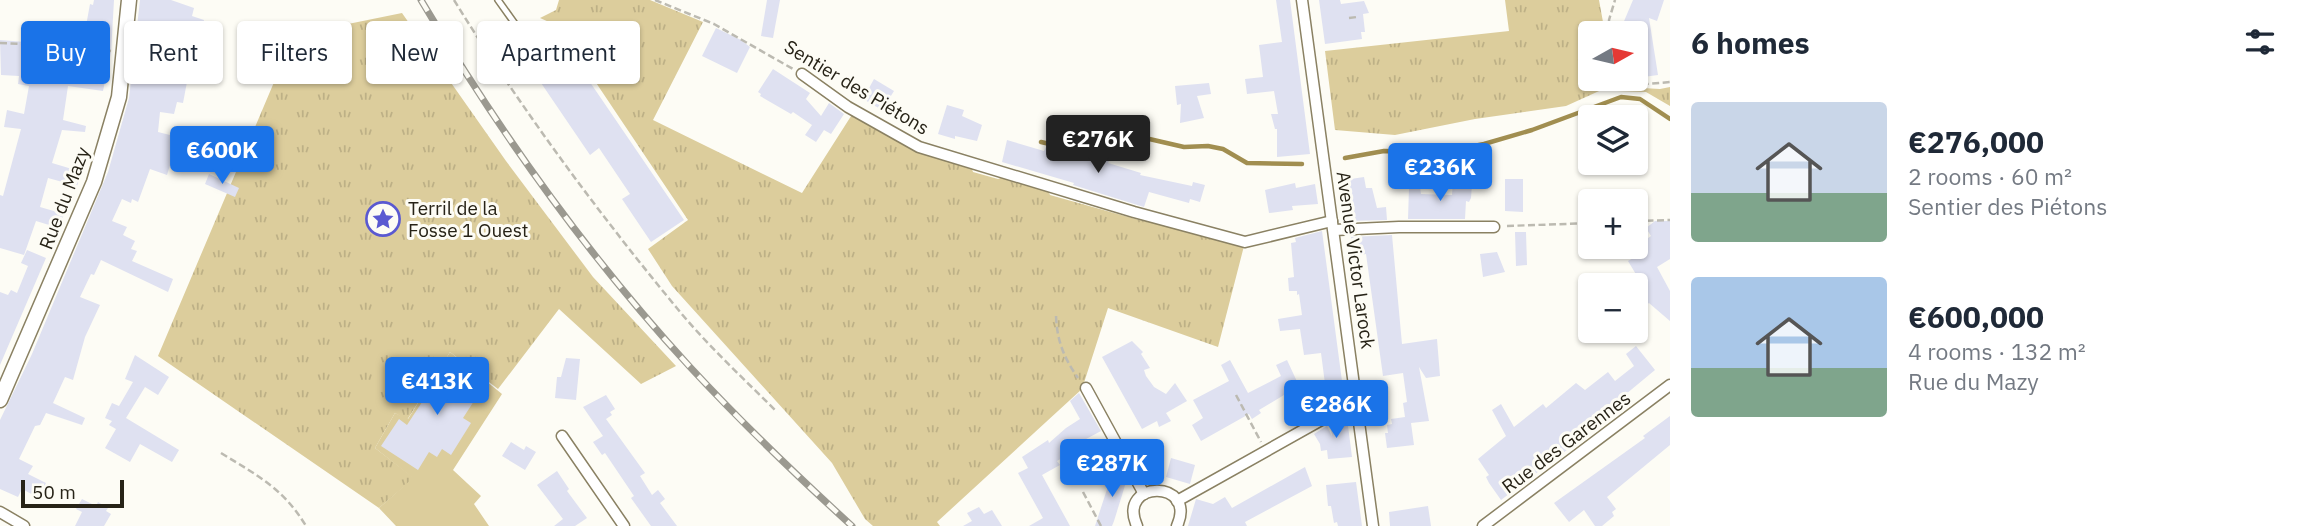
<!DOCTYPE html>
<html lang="en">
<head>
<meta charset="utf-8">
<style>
	body { margin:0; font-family:"IBM Plex Sans",sans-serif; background:#f2f2f3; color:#1f2937; height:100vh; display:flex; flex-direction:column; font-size:26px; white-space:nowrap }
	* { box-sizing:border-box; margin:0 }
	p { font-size:23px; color:#747a83 }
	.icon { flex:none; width:38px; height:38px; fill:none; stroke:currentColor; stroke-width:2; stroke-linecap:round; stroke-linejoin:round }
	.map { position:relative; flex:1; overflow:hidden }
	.panel { display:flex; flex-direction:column; background:#fff; width:630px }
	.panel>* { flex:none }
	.guide { position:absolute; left:21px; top:21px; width:665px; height:63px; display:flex; gap:14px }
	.needle { width:46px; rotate:82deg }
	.buttons { position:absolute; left:1578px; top:21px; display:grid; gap:14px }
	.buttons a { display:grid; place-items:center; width:70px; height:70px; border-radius:7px; background:#fff; box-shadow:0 2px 5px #0004; font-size:35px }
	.scale { position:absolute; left:21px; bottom:18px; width:103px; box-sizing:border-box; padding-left:7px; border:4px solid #272317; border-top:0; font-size:19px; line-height:24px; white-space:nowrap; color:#272317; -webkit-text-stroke:5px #fdfcf5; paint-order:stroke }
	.price { position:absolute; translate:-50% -60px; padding:0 16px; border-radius:7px; background:#1a73e8; color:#fff; font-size:23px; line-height:46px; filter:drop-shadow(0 2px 4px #0008) }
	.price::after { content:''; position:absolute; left:50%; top:42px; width:21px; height:16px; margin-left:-10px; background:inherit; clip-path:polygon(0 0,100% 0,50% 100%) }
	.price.on { background:#222; color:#fff }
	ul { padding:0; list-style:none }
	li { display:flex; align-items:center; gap:21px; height:175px; padding:0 21px }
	li span { display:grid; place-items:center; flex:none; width:196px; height:140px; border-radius:7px; color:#555 }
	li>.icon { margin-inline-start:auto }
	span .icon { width:84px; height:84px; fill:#fffc; stroke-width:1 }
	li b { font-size:30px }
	h2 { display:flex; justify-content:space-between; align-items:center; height:84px; padding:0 21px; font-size:30px }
	.tag { padding:0 24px; border-radius:7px; background:#fff; box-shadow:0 2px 5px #0004; font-size:24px; line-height:63px }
	.tag.on { background:#1a73e8; color:#fff }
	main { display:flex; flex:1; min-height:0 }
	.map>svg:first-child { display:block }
	.grass { fill:url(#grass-tufts) }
	.garden { fill:#dccd9c }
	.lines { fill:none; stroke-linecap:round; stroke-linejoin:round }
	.stream { stroke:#a18e50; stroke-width:4.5 }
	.building { fill:#dfe1f1 }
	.service-casing { stroke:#8a8163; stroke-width:8 }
	.minor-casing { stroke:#8a8163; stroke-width:13 }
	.tertiary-casing { stroke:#8a8163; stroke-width:17 }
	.path { stroke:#bcbab1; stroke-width:2.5; stroke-dasharray:7 3.5; stroke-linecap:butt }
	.service { stroke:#fff; stroke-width:5 }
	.minor { stroke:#fff; stroke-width:10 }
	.tertiary { stroke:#fff; stroke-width:14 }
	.rail-casing { stroke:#9b9990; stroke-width:7 }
	.rail { stroke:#fdfcf5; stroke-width:4.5; stroke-dasharray:13; stroke-linecap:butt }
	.labels { text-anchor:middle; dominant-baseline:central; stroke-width:6; stroke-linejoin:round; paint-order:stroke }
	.street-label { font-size:19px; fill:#272317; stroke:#fdfcf5 }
	.poi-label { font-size:19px; fill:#272317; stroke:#fdfcf5; text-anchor:start }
</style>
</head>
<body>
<main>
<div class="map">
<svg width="1670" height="526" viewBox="0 0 1670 526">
	<defs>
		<pattern id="grass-tufts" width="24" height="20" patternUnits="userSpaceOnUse" patternTransform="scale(1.75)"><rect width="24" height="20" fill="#dccd9c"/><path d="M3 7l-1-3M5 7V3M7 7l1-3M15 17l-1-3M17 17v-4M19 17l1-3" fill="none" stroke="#bdb086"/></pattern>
	</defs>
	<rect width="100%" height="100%" fill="#fdfcf5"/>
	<g class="grass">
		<polygon points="559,0 650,0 703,22 653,120 802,193 853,113 971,165 973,172 998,179 1006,176 1047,188 1050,195 1139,220 1161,221 1244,246 1218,347 1108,308 1082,389 937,522 940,526 873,526 865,519 832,463 672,286 648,249 688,220 558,26 540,18 556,10"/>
		<polygon points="1505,0 1599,0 1605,33 1591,33 1591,79 1608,79 1608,87 1566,106 1475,119 1395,135 1335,130 1325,51 1509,31"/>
		<polygon points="402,13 506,161 593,277 676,366 641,384 559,309 498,389 450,352 407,420 395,413 375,448 414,478 379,508 158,356 294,35"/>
		<polygon points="1615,79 1625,87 1660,89 1670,87 1670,106 1646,92 1617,91"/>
	</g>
	<polygon class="garden" points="450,352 502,394 453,470 481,496 474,504 489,526 396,526 379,508 413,478 375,448 395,413 408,419"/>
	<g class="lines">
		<g class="stream">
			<polyline points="1041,142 1094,154 1103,153 1119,140 1133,137 1145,138 1184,147 1208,146 1223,149 1247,163 1302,164"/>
			<polyline points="1345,158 1384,151 1444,152 1484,144 1532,130 1621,97 1640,99 1670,119"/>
		</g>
	</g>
	<g class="building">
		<polygon points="94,0 114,0 111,53 103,91 68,86 63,120 86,126 85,132 62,130 52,163 82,172 77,186 48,178 40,207 64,214 59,228 36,221 24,255 0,248 0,195 3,196 21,129 4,127 7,110 24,114 29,86 18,84 19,76 1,75 0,40 25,42 27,48 60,47 60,50 82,53 83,48 95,49 97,25 86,26 90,4 93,5"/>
		<polygon points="140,0 171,0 194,8 192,16 204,20 201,34 193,31 186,55 162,54 159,77 187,82 183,103 177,102 174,114 160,112 158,132 174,136 171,148 175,149 167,175 150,169 138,202 132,199 131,203 122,199 112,221 127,227 123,235 135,241 131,249 137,251 132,261 173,279 168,292 101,260 94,275 91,274 80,297 100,305 85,337 73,380 65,377 53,403 85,418 82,425 46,413 40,425 35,426 19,459 33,466 28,474 46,483 39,498 22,489 18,497 0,489 0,420 32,354 108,172 129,98"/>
		<polygon points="767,0 780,0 773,38 761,36"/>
		<polygon points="1276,0 1290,0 1310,154 1277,157 1277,129 1275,129 1271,114 1278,114 1274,91 1247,94 1245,79 1263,77 1259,45 1282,42"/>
		<polygon points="1319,0 1340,0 1341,4 1364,1 1369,13 1363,14 1365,32 1361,32 1362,39 1325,44"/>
		<polygon points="1633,0 1664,0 1657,21 1649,18 1658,75 1636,78 1636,33 1619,33"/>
		<polygon points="553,28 684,220 651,242 622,199 630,194 599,148 590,155 520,52"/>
		<polygon points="716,28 741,40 750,47 737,73 702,56"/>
		<polygon points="773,69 810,93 806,99 821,116 829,103 844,114 831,134 824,130 816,142 805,135 812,125 793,112 791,114 760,96 761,94 758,92"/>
		<polygon points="874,79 894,91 882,110 863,99"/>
		<polygon points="1209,83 1211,94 1197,96 1204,118 1180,123 1181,104 1177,105 1175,86"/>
		<polygon points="947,105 964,110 962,116 982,125 977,141 955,136 955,139 938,134"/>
		<polygon points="1007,140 1044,151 1046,147 1062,152 1063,147 1078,152 1078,154 1109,161 1108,163 1141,173 1140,175 1192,186 1193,182 1205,185 1200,202 1190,199 1189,203 1149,192 1144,207 1073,185 1074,183 1002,162"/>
		<polygon points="209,174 239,188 235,197 205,184"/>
		<polygon points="1364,177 1366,188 1372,188 1377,208 1386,207 1387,220 1349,221 1344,180"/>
		<polygon points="1505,179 1523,179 1523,212 1505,211"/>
		<polygon points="1453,181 1472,184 1471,198 1469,202 1466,201 1465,219 1408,219 1409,188 1420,187 1421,194 1452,195"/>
		<polygon points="1295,183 1296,188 1315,184 1318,204 1292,206 1293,210 1269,213 1265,190"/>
		<polygon points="1655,221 1670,221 1670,259 1657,267 1670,291 1670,321 1649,303 1646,305 1637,290 1643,286 1628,261 1645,251 1641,243 1651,236 1646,228"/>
		<polygon points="1322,231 1344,396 1328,407 1321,353 1304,355 1300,329 1280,331 1278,319 1302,315 1299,294 1297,295 1297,291 1289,291 1288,278 1294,277 1291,243 1296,242 1295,238"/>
		<polygon points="1515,232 1526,232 1527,265 1516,266"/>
		<polygon points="1392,235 1402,344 1437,339 1440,376 1426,378 1419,367 1429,421 1411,423 1414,445 1387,448 1385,433 1388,433 1387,425 1392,424 1391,419 1405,417 1403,403 1407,402 1403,373 1383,376 1366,254 1354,256 1351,237"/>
		<polygon points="27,250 46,258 0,365 0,292 8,295 11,290 17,293 28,266 21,263"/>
		<polygon points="1497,252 1505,272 1483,277 1480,254"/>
		<polygon points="1132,341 1143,352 1141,354 1150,368 1144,370 1146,376 1154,387 1166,394 1175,383 1187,401 1166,413 1171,421 1159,427 1157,421 1142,429 1102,357"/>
		<polygon points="1636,346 1655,370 1620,399 1625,406 1501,500 1489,483 1486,477 1489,475 1478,459 1506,436 1492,410 1501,404 1514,427 1543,404 1546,408 1576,383 1585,390 1608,372 1615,381 1634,366 1626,354"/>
		<polygon points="135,355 169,377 158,395 145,387 126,418 179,450 172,462 140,444 130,462 105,448 116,429 109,425 112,421 105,418 112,403 119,406 133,382 125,379"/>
		<polygon points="451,358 487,381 463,418 471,423 451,455 442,449 437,457 429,452 418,470 381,446 399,419 407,425"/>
		<polygon points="566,358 580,359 576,400 555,398 557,377 561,377"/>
		<polygon points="1230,360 1248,393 1281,376 1276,365 1287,360 1307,403 1298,409 1289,392 1259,410 1261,413 1252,419 1249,414 1201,441 1192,425 1203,418 1193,400 1229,381 1221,365"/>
		<polygon points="1079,393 1101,431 1073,446 1076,450 1057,461 1060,465 1042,475 1070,526 1029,526 1043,518 1018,473 1028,468 1022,457 1048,440 1049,443 1066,428 1080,419 1070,401"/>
		<polygon points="606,395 615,409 610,412 612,415 606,419 645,473 640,476 652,495 658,490 665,499 660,503 677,526 651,526 631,498 634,496 605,453 602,455 593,442 603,436 583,407"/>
		<polygon points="1670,416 1670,445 1607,497 1616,509 1612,512 1614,516 1602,526 1595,526 1584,510 1569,522 1554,503 1645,438 1643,436"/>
		<polygon points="1343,417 1347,418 1352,457 1328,459 1327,450 1321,451 1320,444 1314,434 1327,426 1332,436 1330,424"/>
		<polygon points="511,442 524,450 526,446 536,452 525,470 502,456"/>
		<polygon points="1171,458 1195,465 1190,484 1166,477"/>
		<polygon points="1305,467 1312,486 1245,522 1247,526 1188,526 1196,499 1213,504 1225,497 1232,508"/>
		<polygon points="1114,468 1122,470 1127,479 1114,521 1112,526 1095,526"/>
		<polygon points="557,471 569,489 567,491 587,518 575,526 554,526 563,519 537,485"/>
		<polygon points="1356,482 1362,526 1338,526 1337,522 1334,523 1331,506 1328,506 1326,485"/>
		<polygon points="82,499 96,506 98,502 108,508 106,511 111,514 104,526 75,526 82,512 76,509"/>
		<polygon points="1428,506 1431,526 1390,526 1389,512"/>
		<polygon points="979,507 984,514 992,510 1002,526 963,526 972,521 967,513"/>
	</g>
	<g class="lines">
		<g class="service-casing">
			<polyline id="service" points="498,0 518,28"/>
		</g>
		<g class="minor-casing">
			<g id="minor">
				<polyline points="1302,0 1373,526"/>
				<polyline points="802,74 848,107 919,147 1134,212 1245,242 1332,221"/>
				<polyline points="1334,230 1399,227 1494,227"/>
				<polyline points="1086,388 1144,494"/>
				<polyline points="562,436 624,526"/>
				<polyline points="1177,501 1357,400"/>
				<polyline points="0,512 24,526"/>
				<path d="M1137,526C1116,479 1198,479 1177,526"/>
				<polyline points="1483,526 1670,385"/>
			</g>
		</g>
		<g class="tertiary-casing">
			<polyline id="tertiary" points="0,400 94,182 119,97 129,0"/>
		</g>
		<g class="path">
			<path d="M454,0C520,107 596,210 676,307C706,344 742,377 776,411"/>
			<polyline points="655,0 714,24 793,69"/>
			<polyline points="1349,18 1357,17"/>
			<polyline points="1610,33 1609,20 1615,0"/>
			<polyline points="0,43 74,46 111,51"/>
			<polyline points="1622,79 1636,85 1670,82"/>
			<polyline points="1636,221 1670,220"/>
			<polyline points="1507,226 1591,223"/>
			<path d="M1056,316C1057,341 1064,358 1078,378"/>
			<polyline points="1236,395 1261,442"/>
			<path d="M221,453C258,476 283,488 306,526"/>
			<polyline points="1083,492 1101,526"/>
		</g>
		<use href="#service" class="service"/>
		<use href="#minor" class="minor"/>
		<use href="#tertiary" class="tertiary"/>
		<g class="rail-casing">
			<path id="rail" d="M421,0C498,130 587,255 690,367C741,422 796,475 852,526"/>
		</g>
		<use href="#rail" class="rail"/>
	</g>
	<defs>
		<g id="sight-ring" transform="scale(1.75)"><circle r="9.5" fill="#fdfcf5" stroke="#5a59d1" stroke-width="1.5"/><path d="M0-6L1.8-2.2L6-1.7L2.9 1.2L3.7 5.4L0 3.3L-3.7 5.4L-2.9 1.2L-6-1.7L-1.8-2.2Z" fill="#5a59d1"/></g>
	</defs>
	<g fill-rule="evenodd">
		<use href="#sight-ring" x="383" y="219"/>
	</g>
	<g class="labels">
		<g class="street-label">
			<text transform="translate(857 87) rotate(31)">Sentier des Piétons</text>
			<text transform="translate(64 198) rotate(-69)">Rue du Mazy</text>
			<text transform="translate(1356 260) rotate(82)">Avenue Victor Larock</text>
			<text transform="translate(1566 442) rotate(-37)">Rue des Garennes</text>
		</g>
		<g class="poi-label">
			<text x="408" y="208">Terril de la<tspan x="408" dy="22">Fosse 1 Ouest</tspan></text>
		</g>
	</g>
</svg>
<div class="buttons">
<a><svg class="needle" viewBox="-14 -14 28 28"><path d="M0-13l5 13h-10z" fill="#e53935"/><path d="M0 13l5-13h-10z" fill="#747a83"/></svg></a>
<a><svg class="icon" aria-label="layers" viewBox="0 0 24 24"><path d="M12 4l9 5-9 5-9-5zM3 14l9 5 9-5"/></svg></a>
<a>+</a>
<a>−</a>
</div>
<div class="scale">50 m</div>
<b class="price on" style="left:1098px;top:175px">€276K</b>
<b class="price" style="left:222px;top:186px">€600K</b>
<b class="price" style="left:1440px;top:203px">€236K</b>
<b class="price" style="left:437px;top:417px">€413K</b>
<b class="price" style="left:1336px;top:440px">€286K</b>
<b class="price" style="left:1112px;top:499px">€287K</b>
<div class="guide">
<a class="tag on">Buy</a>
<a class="tag">Rent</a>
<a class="tag">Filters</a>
<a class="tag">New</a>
<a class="tag">Apartment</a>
</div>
</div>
<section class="panel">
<h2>6 homes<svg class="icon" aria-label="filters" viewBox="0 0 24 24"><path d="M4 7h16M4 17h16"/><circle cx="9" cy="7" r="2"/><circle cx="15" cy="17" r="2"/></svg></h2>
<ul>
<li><span style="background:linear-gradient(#c9d6e8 65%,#7fa58c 0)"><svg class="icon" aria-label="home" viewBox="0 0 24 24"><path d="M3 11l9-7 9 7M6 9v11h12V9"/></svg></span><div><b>€276,000</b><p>2 rooms · 60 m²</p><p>Sentier des Piétons</p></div></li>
<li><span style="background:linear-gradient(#a9c7e8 65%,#7fa58c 0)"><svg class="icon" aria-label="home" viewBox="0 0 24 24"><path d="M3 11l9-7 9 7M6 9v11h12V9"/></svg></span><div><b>€600,000</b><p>4 rooms · 132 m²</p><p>Rue du Mazy</p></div></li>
</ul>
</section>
</main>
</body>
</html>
